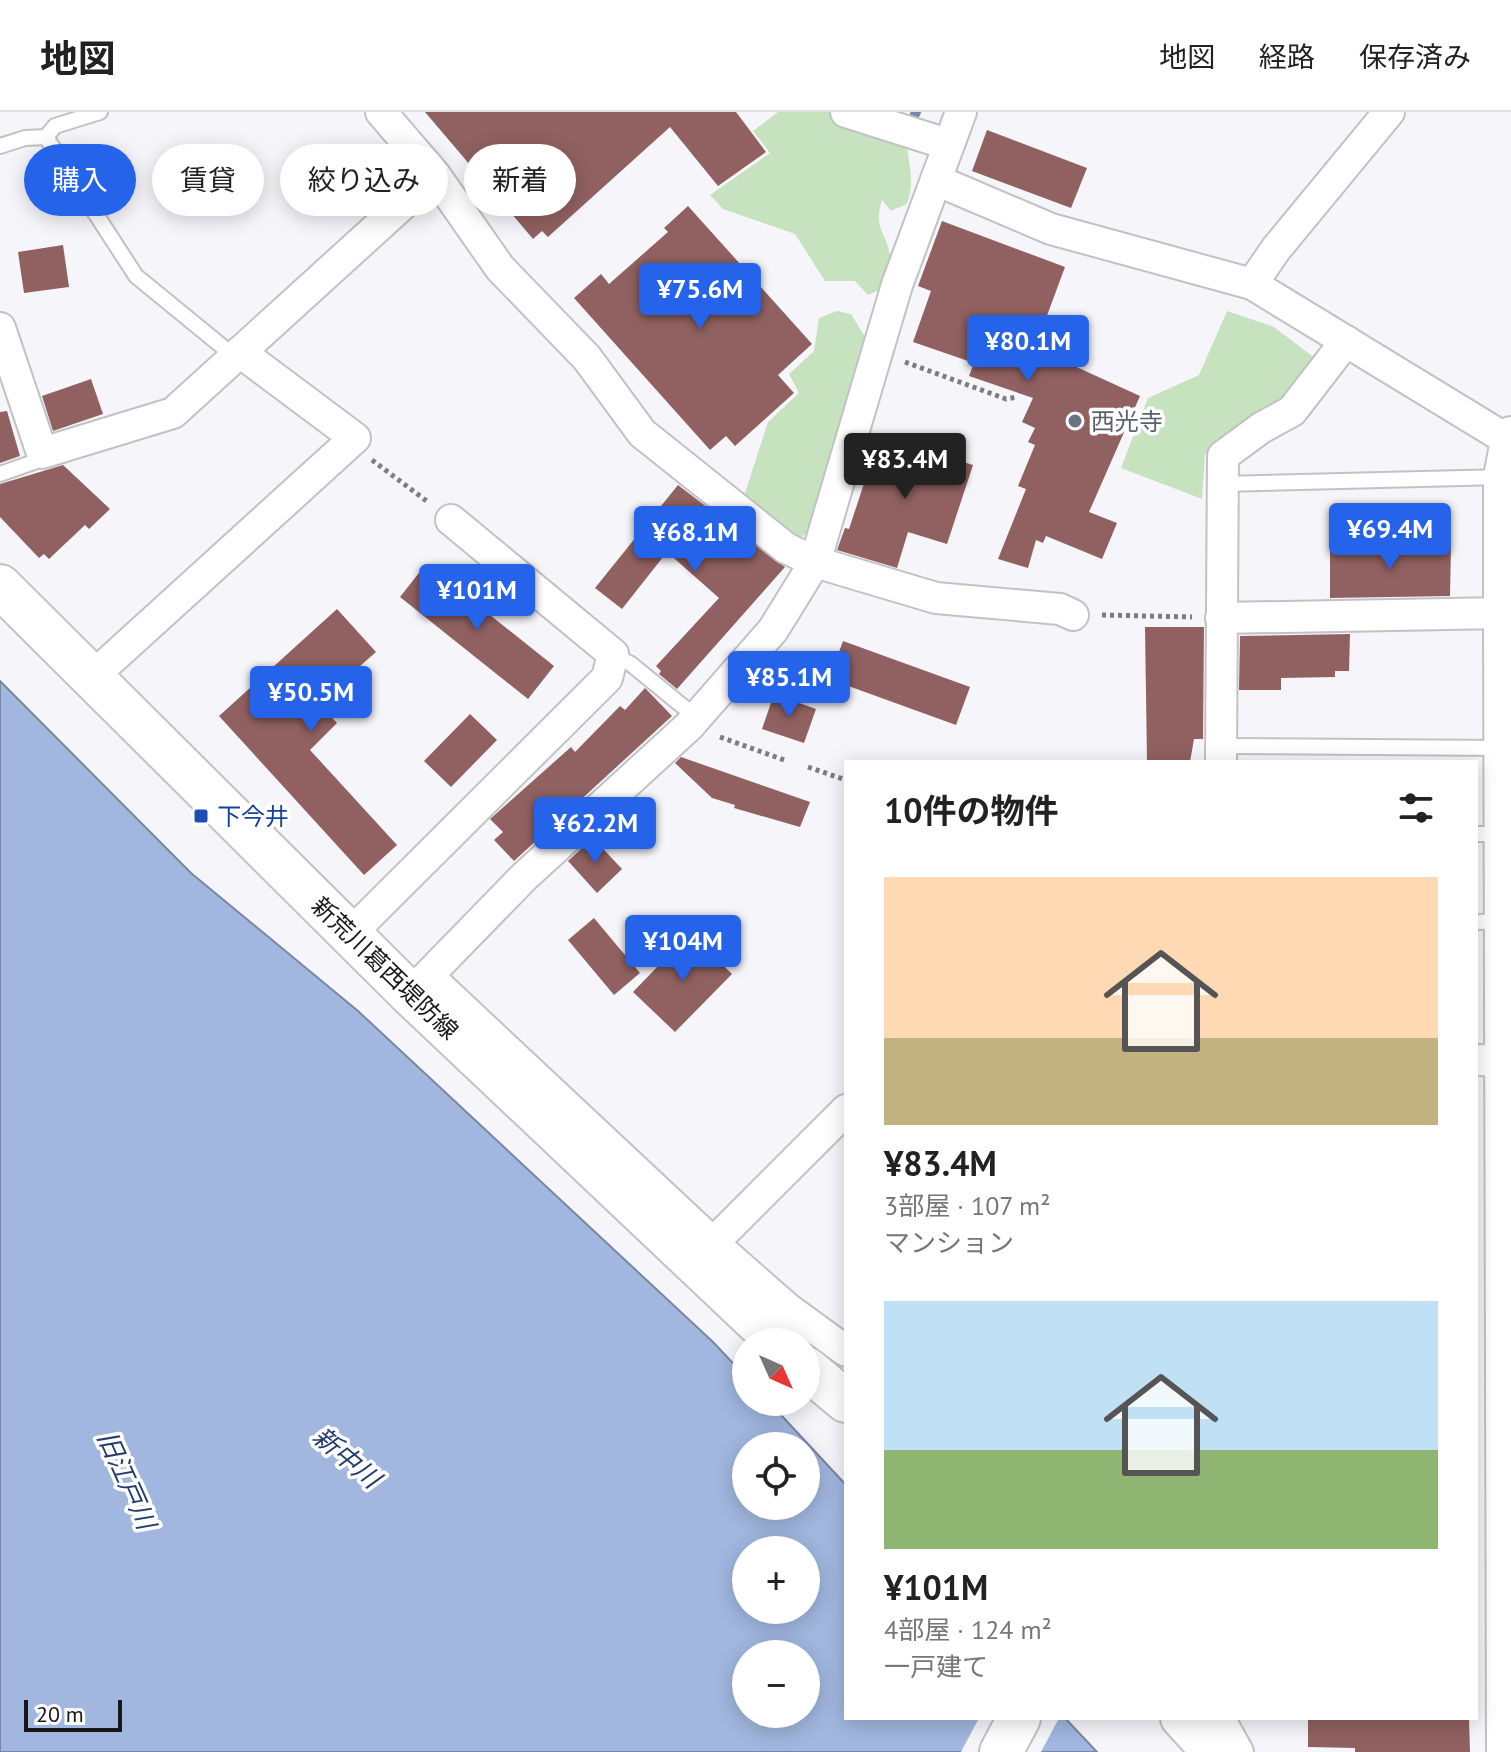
<!DOCTYPE html>
<html lang="ja">
<head>
<meta charset="utf-8">
<style>
	body { margin:0; font-family:"PT Sans","Noto Sans JP",sans-serif; background:#f6f6f6; color:#222; height:100vh; display:flex; flex-direction:column; font-size:30px; white-space:nowrap }
	* { box-sizing:border-box; margin:0 }
	p { font-size:26px; color:#767676 }
	.icon { flex:none; width:44px; height:44px; fill:none; stroke:currentColor; stroke-width:2; stroke-linecap:round; stroke-linejoin:round }
	.map { position:relative; flex:1; overflow:hidden }
	.drawer { position:absolute; left:844px; top:648px; width:634px; height:960px; display:flex; flex-direction:column; background:#fff; border-radius:0px; box-shadow:0 4px 20px #0003 }
	.drawer>* { flex:none }
	.guide { position:absolute; left:24px; top:32px; width:700px; height:72px; display:flex; gap:16px }
	.needle { width:52px; rotate:135deg }
	.fabs { position:absolute; left:732px; top:1216px; display:grid; gap:16px }
	.fabs a { display:grid; place-items:center; width:88px; height:88px; border-radius:50%; background:#fff; box-shadow:0 4px 20px #0003; font-size:40px }
	.scale { position:absolute; left:24px; bottom:20px; width:98px; box-sizing:border-box; padding-left:8px; border:4px solid #171718; border-top:0; font-size:22px; line-height:28px; white-space:nowrap; color:#171718; -webkit-text-stroke:6px #fff; paint-order:stroke }
	.price { position:absolute; translate:-50% -68px; padding:0 18px; border-radius:8px; background:#2563eb; color:#fff; font-size:26px; line-height:52px; filter:drop-shadow(0 2px 4px #0008) }
	.price::after { content:''; position:absolute; left:50%; top:48px; width:24px; height:18px; margin-left:-12px; background:inherit; clip-path:polygon(0 0,100% 0,50% 100%) }
	.price.current { background:#222; color:#fff }
	ul { padding:0; list-style:none }
	li { display:grid; align-content:center; gap:16px; height:424px; padding:0 40px }
	li span { display:grid; place-items:center; height:248px; border-radius:0px; color:#555 }
	li>.icon { margin-inline-start:auto }
	span .icon { width:144px; height:144px; fill:#fffc; stroke-width:1 }
	li b { font-size:34px }
	h2 { display:flex; justify-content:space-between; align-items:center; height:96px; padding:0 40px; font-size:34px }
	.pill { padding:0 28px; border-radius:36px; background:#fff; box-shadow:0 4px 20px #0003; font-size:28px; line-height:72px }
	.pill.current { background:#2563eb; color:#fff }
	header { display:flex; align-items:center; gap:48px; box-sizing:border-box; height:112px; padding:0 40px; background:#fff; border-bottom:2px solid #e0e0e0 }
	header strong { font-size:38px }
	nav { display:flex; gap:44px; margin-inline-start:auto; font-size:28px }
	.map>svg:first-child { display:block }
	.green { fill:#c6e2bf }
	.water { fill:#a1b7df; stroke:#7887a3; stroke-width:2; fill-rule:evenodd }
	.pier { fill:#f6f6fa }
	.lines { fill:none; stroke-linecap:round; stroke-linejoin:round }
	.stream { stroke:#7887a3; stroke-width:10 }
	.building { fill:#906160 }
	.service-casing { stroke:#c2c2c6; stroke-width:18 }
	.minor-casing { stroke:#c2c2c6; stroke-width:34 }
	.tertiary-casing { stroke:#c2c2c6; stroke-width:42 }
	.secondary-casing { stroke:#c2c2c6; stroke-width:46 }
	.path { stroke:#7d7d7f; stroke-width:5; stroke-dasharray:4 4; stroke-linecap:butt }
	.service { stroke:#fff; stroke-width:14 }
	.minor { stroke:#fff; stroke-width:30 }
	.tertiary { stroke:#fff; stroke-width:38 }
	.secondary { stroke:#fff; stroke-width:42 }
	.worship-dot { fill:#6b7280; stroke:#fff; stroke-width:3 }
	.transit-dot { fill:#1a4fb4; stroke:#fff; stroke-width:3 }
	.labels { text-anchor:middle; dominant-baseline:central; stroke-width:7; stroke-linejoin:round; paint-order:stroke }
	.worship-label { font-size:24px; fill:#5b616d; stroke:#fff; text-anchor:start }
	.transit-label { font-size:24px; fill:#164399; stroke:#fff; text-anchor:start }
	.street-label { font-size:24px; fill:#171718; stroke:#fff }
	.water-label { font-size:26px; font-style:italic; fill:#223a6c; stroke:#fff }
</style>
</head>
<body>
<header>
<strong>地図</strong>
<nav><a>地図</a><a>経路</a><a>保存済み</a></nav>
</header>
<div class="map">
<svg width="1511" height="1640" viewBox="0 0 1511 1640">
	<rect width="100%" height="100%" fill="#f6f6fa"/>
	<g class="green">
		<path d="M778,0H858L907,25C907,52 916,65 907,92L891,99L882,88C873,116 886,120 890,143C892,152 888,166 886,175L868,183L855,169H825L795,122L723,97L710,83L770,41L753,19Z"/>
		<polygon points="837,199 851,202 870,233 814,419 798,426 765,415 743,387 768,310 799,281 789,262 814,239 819,206"/>
		<polygon points="1227,199 1274,215 1316,247 1289,284 1251,303 1205,342 1202,387 1121,356 1148,286 1199,263"/>
	</g>
	<path class="water" d="M0,569L191,761L358,899L713,1230L746,1265V1290H769L846,1373V1606H1065L1097,1640H0ZM746,1334H806V1394H746ZM746,1438H806V1498H746ZM746,1542H806V1602H746Z"/>
	<polygon class="pier" points="979,1606 1059,1606 1041,1640 961,1640"/>
	<g class="lines">
		<polyline class="stream" points="915,2 916,0"/>
	</g>
	<g class="building">
		<polygon points="425,0 736,0 766,40 718,74 670,15 548,125 542,119 533,127"/>
		<polygon points="987,18 1087,56 1071,96 972,59"/>
		<polygon points="688,94 812,232 778,263 794,281 735,334 726,324 710,338 574,186 601,162 609,172 668,120 664,116"/>
		<polygon points="942,109 1065,155 1035,236 1140,284 1089,400 1117,411 1102,447 1046,424 1043,431 1036,428 1028,456 998,447 1026,377 1018,374 1035,333 1028,330 1035,316 1022,310 1033,286 969,264 974,251 913,230 931,179 918,174"/>
		<polygon points="63,133 69,175 24,181 18,140"/>
		<polygon points="91,267 103,302 53,319 42,284"/>
		<polygon points="7,299 20,344 0,351 0,300"/>
		<polygon points="880,323 973,353 947,432 908,420 897,456 837,438 845,416 849,417"/>
		<polygon points="63,353 110,397 89,417 85,413 49,447 44,442 39,446 0,405 0,372"/>
		<polygon points="678,373 785,455 677,577 659,562 661,559 656,554 719,486 667,440 622,497 595,476"/>
		<polygon points="1330,434 1451,434 1450,484 1330,486"/>
		<polygon points="426,452 554,554 528,587 400,485"/>
		<polygon points="337,497 376,540 318,591 337,611 310,638 397,733 364,763 219,604"/>
		<polygon points="1145,515 1204,515 1203,627 1194,627 1190,650 1147,650"/>
		<polygon points="1350,522 1349,559 1335,559 1335,565 1281,566 1281,578 1239,578 1240,524"/>
		<polygon points="843,529 970,575 956,613 829,567"/>
		<polygon points="645,576 672,604 514,749 494,728 503,720 490,707 571,635 575,640 620,594 625,598"/>
		<polygon points="774,582 816,597 804,631 762,617"/>
		<polygon points="470,602 497,628 451,675 424,649"/>
		<polygon points="681,645 810,690 800,715 734,696 735,693 712,686 675,651"/>
		<polygon points="593,726 622,757 597,781 568,749"/>
		<polygon points="594,806 640,861 614,883 568,828"/>
		<polygon points="690,821 732,862 675,920 633,880"/>
		<polygon points="1308,1606 1469,1606 1470,1640 1355,1640 1355,1636 1308,1635"/>
	</g>
	<g class="lines">
		<g class="service-casing">
			<g id="service">
				<polyline points="46,25 136,164 235,245"/>
				<polyline points="0,34 25,26 46,25 55,14 100,0"/>
				<polyline points="0,362 34,350 42,341"/>
				<polyline points="1221,372 1503,365"/>
				<polyline points="613,542 631,552 697,606"/>
				<polyline points="1220,634 1500,636"/>
				<polyline points="1476,722 1503,722"/>
				<polyline points="1476,810 1504,809"/>
			</g>
		</g>
		<g class="minor-casing">
			<g id="minor">
				<polyline points="846,0 947,32"/>
				<polyline points="435,63 500,156 587,246 642,321 786,436 815,450 936,486 1060,497 1073,503"/>
				<polyline points="936,68 1051,117 1252,172 1511,330"/>
				<polyline points="1252,172 1276,137 1389,0"/>
				<polyline points="0,216 42,341 173,301 435,63 381,0"/>
				<polyline points="1221,506 1503,501"/>
				<polyline points="92,565 355,326 240,240"/>
				<polyline points="1221,650 1223,344 1261,316 1292,299 1346,229"/>
				<polyline points="349,823 607,566 613,542 451,408"/>
				<polyline points="428,864 713,1131 787,1196 846,1239"/>
				<polyline points="410,882 524,765 689,614 773,518 815,450 897,173 961,0"/>
				<polyline points="1476,948 1505,949"/>
				<polyline points="700,1144 846,998"/>
				<polyline points="1219,1606 1238,1640"/>
			</g>
		</g>
		<g class="tertiary-casing">
			<g id="tertiary">
				<polyline points="1180,1606 1211,1640"/>
				<polyline points="1506,1640 1503,501 1503,365 1511,324"/>
			</g>
		</g>
		<g class="secondary-casing">
			<g id="secondary">
				<polyline points="0,474 410,882 778,1230"/>
				<polyline points="806,1256 846,1289"/>
				<polyline points="1001,1640 1019,1606"/>
			</g>
		</g>
		<g class="path">
			<polyline points="905,250 1006,287 1017,285"/>
			<polyline points="372,348 428,390"/>
			<polyline points="1102,503 1192,505"/>
			<polyline points="720,625 787,649"/>
			<polyline points="808,655 846,668"/>
		</g>
		<use href="#service" class="service"/>
		<use href="#minor" class="minor"/>
		<use href="#tertiary" class="tertiary"/>
		<use href="#secondary" class="secondary"/>
	</g>
	<circle class="worship-dot" cx="1075" cy="309" r="8"/>
	<rect class="transit-dot" x="193" y="696" width="16" height="16" rx="4"/>
	<g class="labels">
		<g class="worship-label">
			<text x="1091" y="309">西光寺</text>
		</g>
		<g class="transit-label">
			<text x="217" y="704">下今井</text>
		</g>
		<g class="street-label">
			<text transform="translate(385 856) rotate(44)">新荒川葛西堤防線</text>
		</g>
		<g class="water-label">
			<text transform="translate(347 1345) rotate(40)">新中川</text>
			<text transform="translate(127 1368) rotate(66)">旧江戸川</text>
		</g>
	</g>
</svg>
<div class="fabs">
<a><svg class="needle" viewBox="-14 -14 28 28"><path d="M0-13l5 13h-10z" fill="#e53935"/><path d="M0 13l5-13h-10z" fill="#767676"/></svg></a>
<a><svg class="icon" aria-label="locate" viewBox="0 0 24 24"><circle cx="12" cy="12" r="6"/><path d="M12 2v4M12 18v4M2 12h4M18 12h4"/></svg></a>
<a>+</a>
<a>−</a>
</div>
<div class="scale">20 m</div>
<b class="price" style="left:700px;top:219px">¥75.6M</b>
<b class="price" style="left:1028px;top:271px">¥80.1M</b>
<b class="price current" style="left:905px;top:389px">¥83.4M</b>
<b class="price" style="left:1390px;top:459px">¥69.4M</b>
<b class="price" style="left:695px;top:462px">¥68.1M</b>
<b class="price" style="left:477px;top:520px">¥101M</b>
<b class="price" style="left:789px;top:607px">¥85.1M</b>
<b class="price" style="left:311px;top:622px">¥50.5M</b>
<b class="price" style="left:595px;top:753px">¥62.2M</b>
<b class="price" style="left:683px;top:871px">¥104M</b>
<div class="guide">
<a class="pill current">購入</a>
<a class="pill">賃貸</a>
<a class="pill">絞り込み</a>
<a class="pill">新着</a>
</div>
<section class="drawer">
<h2>10件の物件<svg class="icon" aria-label="filters" viewBox="0 0 24 24"><path d="M4 7h16M4 17h16"/><circle cx="9" cy="7" r="2"/><circle cx="15" cy="17" r="2"/></svg></h2>
<ul>
<li><span style="background:linear-gradient(#ffd9b3 65%,#c2b280 0)"><svg class="icon" aria-label="home" viewBox="0 0 24 24"><path d="M3 11l9-7 9 7M6 9v11h12V9"/></svg></span><div><b>¥83.4M</b><p>3部屋 · 107 m²</p><p>マンション</p></div></li>
<li><span style="background:linear-gradient(#bfe0f5 60%,#8fb573 0)"><svg class="icon" aria-label="home" viewBox="0 0 24 24"><path d="M3 11l9-7 9 7M6 9v11h12V9"/></svg></span><div><b>¥101M</b><p>4部屋 · 124 m²</p><p>一戸建て</p></div></li>
</ul>
</section>
</div>
</body>
</html>
